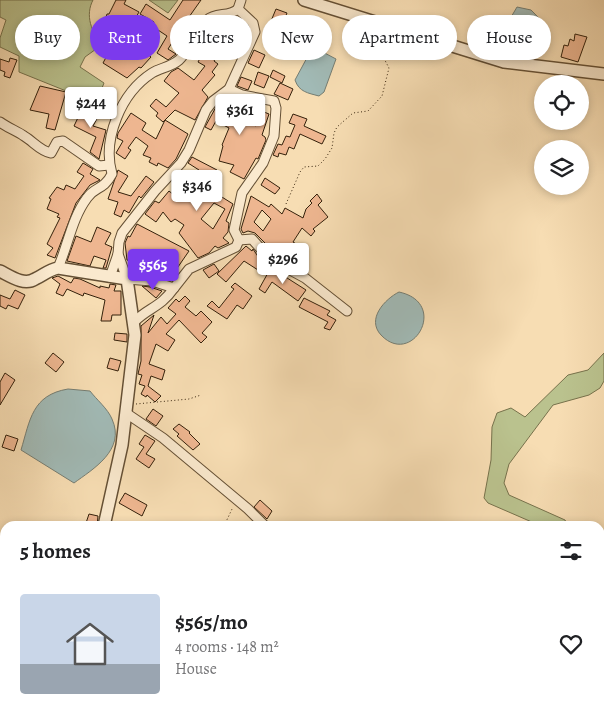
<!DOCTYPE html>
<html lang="en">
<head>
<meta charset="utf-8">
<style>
	body { margin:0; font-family:Alegreya,serif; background:#f6f6f6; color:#202124; height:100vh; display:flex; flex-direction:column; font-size:19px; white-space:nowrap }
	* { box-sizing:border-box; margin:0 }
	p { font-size:16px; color:#757577 }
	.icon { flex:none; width:28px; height:28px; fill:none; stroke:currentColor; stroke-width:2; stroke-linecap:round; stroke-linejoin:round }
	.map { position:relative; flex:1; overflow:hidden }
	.details { position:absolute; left:0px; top:521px; width:605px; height:196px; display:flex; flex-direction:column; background:#fff; border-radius:15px 15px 0 0; box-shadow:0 2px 8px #0003 }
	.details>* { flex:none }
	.banner { position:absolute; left:15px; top:15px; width:575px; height:45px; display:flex; gap:10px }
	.fabs { position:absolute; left:534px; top:75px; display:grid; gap:10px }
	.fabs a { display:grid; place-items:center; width:55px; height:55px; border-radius:50%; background:#fff; box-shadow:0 2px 8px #0003; font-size:25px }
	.price { position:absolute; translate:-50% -42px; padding:0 11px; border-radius:5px; background:#fff; color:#222; font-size:16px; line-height:32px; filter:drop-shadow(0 1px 2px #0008) }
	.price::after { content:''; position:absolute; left:50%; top:30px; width:15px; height:11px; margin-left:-8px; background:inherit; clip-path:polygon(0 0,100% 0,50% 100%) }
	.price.on { background:#7c3aed; color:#fff }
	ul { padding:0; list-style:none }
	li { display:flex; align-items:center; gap:15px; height:125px; padding:0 20px }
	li+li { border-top:1px solid #e0e0e0 }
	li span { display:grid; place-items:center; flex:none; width:140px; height:100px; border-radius:5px; color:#555 }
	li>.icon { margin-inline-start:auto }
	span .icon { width:60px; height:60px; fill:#fffc; stroke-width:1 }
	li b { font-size:21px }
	h2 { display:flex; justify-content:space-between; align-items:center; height:60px; padding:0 20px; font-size:21px }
	.pill { padding:0 18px; border-radius:22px; background:#fff; box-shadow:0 2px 8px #0003; font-size:18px; line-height:45px }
	.pill.on { background:#7c3aed; color:#fff }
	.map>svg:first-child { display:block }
	.green { fill:#bac28e; stroke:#77724c }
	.water { fill:#a1bab6; stroke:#757d72 }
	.building { fill:#eeb690; stroke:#34210b; fill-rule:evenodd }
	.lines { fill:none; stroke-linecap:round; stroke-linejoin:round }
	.minor-casing { stroke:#655035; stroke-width:11 }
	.tertiary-casing { stroke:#655035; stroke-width:14 }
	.path { stroke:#34210b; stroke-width:1; stroke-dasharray:1 2.5; stroke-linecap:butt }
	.minor { stroke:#fae9ce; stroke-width:9 }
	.tertiary { stroke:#fae9ce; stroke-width:11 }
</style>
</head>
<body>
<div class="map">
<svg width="604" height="717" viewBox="0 0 604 717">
	<rect width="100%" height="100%" fill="#f7ddb3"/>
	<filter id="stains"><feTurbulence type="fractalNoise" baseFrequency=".004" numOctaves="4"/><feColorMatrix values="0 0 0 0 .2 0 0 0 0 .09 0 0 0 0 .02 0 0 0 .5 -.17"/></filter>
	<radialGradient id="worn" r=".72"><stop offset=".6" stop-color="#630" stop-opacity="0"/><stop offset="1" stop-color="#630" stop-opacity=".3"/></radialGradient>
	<g class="green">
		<path d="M0,0H93C85,15 91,33 103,44L85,57L80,67L104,83L96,103L19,72V56L0,47V38L6,20L0,17Z"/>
		<polygon points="149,0 178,0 168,13"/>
		<polygon points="604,353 604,381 600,388 589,395 553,405 509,464 504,483 509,495 565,520 568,526 541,526 488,503 484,498 491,460 492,427 497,413 511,408 525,417 568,375 588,370"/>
	</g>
	<g class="water">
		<polygon points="517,7 531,10 547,26 539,55 533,59 506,49 507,24"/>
		<path d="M317,49L336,59L324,92L319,96C308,93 299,92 295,80L309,54Z"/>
		<path d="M399,292C450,303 412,368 381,335C366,319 385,299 399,292Z"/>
		<path d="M68,389L90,391C96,399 108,409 112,419C126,450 93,469 74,483L21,450C30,420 32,395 68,389Z"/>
	</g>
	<g class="building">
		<polygon points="116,0 126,0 124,4 139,12 132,24 118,17 113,35 101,31 107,14 109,14"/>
		<polygon points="183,0 201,0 189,17 196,21 190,30 183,26 168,49 176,54 168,60 157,53 167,36 152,26 154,22 140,14 146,4 170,20"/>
		<polygon points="276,9 287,13 282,25 291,29 282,51 269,46 273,35 266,33"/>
		<polygon points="225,24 236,30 229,43 218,37"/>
		<polygon points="575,34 587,37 578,62 561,57 564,45 568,46 570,39 574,41"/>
		<polygon points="208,44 220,51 214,61 218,64 212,72 215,75 202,90 208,97 195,120 175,110 165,120 188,134 176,159 168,168 158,163 157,166 149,162 151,158 143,155 148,146 136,137 128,148 131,150 125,159 116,153 123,141 117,138 118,133 131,113 146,123 142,130 156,139 165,120 163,122 156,116 158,113 150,106 156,99 166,107 179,93 164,81 171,72 178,68 194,80 205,66 198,62"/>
		<polygon points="137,45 151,57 141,68 139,67 127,78 103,63 110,50 125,58"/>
		<polygon points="254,50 265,55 259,68 248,63"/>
		<polygon points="10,58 17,60 10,78 4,76 5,72 0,70 0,59 9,62"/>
		<polygon points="273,70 285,76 282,83 270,77"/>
		<polygon points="258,72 269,76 264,88 254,84"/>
		<polygon points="241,77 252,81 248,90 237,86"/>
		<polygon points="280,83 293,89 288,100 274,94"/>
		<polygon points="40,86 66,92 55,130 46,128 49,114 30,110"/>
		<polygon points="234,98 256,108 251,123 256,126 264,112 269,114 262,135 265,137 266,140 258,159 256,158 244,179 230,172 234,165 219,161 223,146 222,145 229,128 216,121 211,130 205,127 216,107 228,114"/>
		<polygon points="84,105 100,113 93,126 106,130 99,159 90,152 96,137 74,126"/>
		<polygon points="293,114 307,119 304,126 326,136 322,144 300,134 294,149 289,147 286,155 279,153 278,157 273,155 278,144 282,145 286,136 290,137 295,125 289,123"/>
		<path d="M192,157L217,170L206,187L233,204L226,221L229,223L228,232L223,238L229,243L218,248L215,246L209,253L198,258L179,233L184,225L175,219L171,222L163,212L156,222L145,214L155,201L159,203L169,191L180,200L193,183L191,181L199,170L188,163ZM214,203L225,209L213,229L201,219Z"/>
		<polygon points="83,163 93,169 90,174 100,180 90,185 76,203 55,258 47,255 53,248 47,244 60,218 57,217 59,214 47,209 51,199 49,198 57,187 64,190 66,185 75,189 84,176 77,172"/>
		<polygon points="118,170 128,176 118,192 131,196 146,176 154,182 141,198 139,196 129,213 124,210 121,217 114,214 118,202 108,199"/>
		<polygon points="265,178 280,188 275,194 261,185"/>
		<path d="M317,194L322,201L318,205L328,217L313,229L315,231L311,236L302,228L293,242L308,251L301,262L288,253L283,259L277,254L282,244L274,252L255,233L248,231L243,233L241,229L251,196L269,207L271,204L282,214L285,208L303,218L306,209L312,203L310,201ZM262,210L271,219L263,231L254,222Z"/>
		<polygon points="137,224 189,251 169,280 140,274 143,266 127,260 125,243 128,236 130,237"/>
		<polygon points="97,227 111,233 105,244 112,247 106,268 103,268 106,260 94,256 90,266 67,261 76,236 91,242"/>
		<polygon points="246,246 252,251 253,249 263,264 258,270 244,261 226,282 217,274"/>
		<polygon points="214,264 219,271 209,278 203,270"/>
		<polygon points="269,271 284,276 306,290 298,301 272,282 265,293 259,289"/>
		<polygon points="58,276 71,283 74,278 80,279 100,288 100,286 109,288 110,284 116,285 114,291 121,291 121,315 112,315 111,321 101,321 105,300 84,293 83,296 67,289 63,296 56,293 60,284 52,278"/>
		<polygon points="235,283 252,296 243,309 237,305 227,319 207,306 212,301 219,308 234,289 231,287"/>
		<polygon points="142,286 150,287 162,291 156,298"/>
		<polygon points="15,290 25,295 18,309 8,305 6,309 0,306 0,295 10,299"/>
		<polygon points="185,296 190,301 185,307 196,316 201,311 212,322 202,333 207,337 201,343 179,320 166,334 175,340 168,351 156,344 149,364 165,370 162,380 151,376 148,386 161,396 155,402 147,395 146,397 141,394 145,386 139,384 142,375 138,374 141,361 141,326 154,315 148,333 161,317 167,324 176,314 168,308 176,299 179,302"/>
		<polygon points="304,298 330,311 327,315 336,320 330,330 324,328 328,322 299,307"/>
		<polygon points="115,333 127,334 127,342 114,340"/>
		<polygon points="53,353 64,362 56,372 45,363"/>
		<polygon points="110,358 121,361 118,371 107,368"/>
		<polygon points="5,373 15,380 0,405 0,382"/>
		<polygon points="153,409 163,416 156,426 146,419"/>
		<polygon points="179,424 190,432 189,433 200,444 193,450 177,436 179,434 173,429"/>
		<polygon points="6,435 18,439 14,451 2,447"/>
		<polygon points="145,435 155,441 146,454 155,459 149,468 136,459 144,447 139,444"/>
		<polygon points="125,493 147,505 142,516 119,503"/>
		<polygon points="260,500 272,511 267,519 254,507"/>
		<polygon points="89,514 98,516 97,526 85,526"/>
	</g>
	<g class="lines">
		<g class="minor-casing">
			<g id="minor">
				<path d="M0,122C8,128 17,131 24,136C34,142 40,151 51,153L57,142L63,141L99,166L109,165"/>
				<polyline points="239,240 252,239 270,259 305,278 347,311"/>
				<polyline points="118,254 127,279 152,281 174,288 189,269 236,247 239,240 234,230 242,193 263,163 274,136 276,108 274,101 242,95 229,89"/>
				<path d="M58,268C68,245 72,218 87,198C95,186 103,191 112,174C102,139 121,93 152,73C160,68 171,67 179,60C190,50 198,27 207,20C216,12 229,17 238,9"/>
				<polyline points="110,277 118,254 119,242 122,233 155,191 181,163 189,150 206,110 213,101 229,89 255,32 253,23 238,9 241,0"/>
				<path d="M134,322C149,307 160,308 174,288"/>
				<polyline points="126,413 163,438 248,509 265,526"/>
				<polyline points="400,712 404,717"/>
			</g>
		</g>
		<g class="tertiary-casing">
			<g id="tertiary">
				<polyline points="304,0 504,62 604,74"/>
				<path d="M0,271C10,276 24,286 35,279C44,275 48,270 58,268L127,279L135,335L122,445L104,526"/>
				<polyline points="62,717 62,712"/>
			</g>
		</g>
		<g class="path">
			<polyline points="286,204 300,172 304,167 318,166 325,159 332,148 334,133 337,127 353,113 368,111 382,96 389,68 379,49 377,34"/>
			<polyline points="136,404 189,399 201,395"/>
			<polyline points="224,526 233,507"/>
		</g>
		<use href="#minor" class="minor"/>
		<use href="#tertiary" class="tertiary"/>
	</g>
	<rect width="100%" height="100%" filter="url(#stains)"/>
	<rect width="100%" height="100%" fill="url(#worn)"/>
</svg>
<div class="fabs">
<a><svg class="icon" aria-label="locate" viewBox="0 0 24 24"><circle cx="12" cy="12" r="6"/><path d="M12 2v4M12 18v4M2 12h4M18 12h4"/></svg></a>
<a><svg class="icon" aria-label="layers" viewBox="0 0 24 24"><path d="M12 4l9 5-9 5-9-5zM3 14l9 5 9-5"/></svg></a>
</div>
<b class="price" style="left:91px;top:129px">$244</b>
<b class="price" style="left:240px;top:136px">$361</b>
<b class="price" style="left:197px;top:212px">$346</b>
<b class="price" style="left:283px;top:285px">$296</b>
<b class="price on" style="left:153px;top:291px">$565</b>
<div class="banner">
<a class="pill">Buy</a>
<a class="pill on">Rent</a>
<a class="pill">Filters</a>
<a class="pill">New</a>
<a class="pill">Apartment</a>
<a class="pill">House</a>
</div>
<section class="details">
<h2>5 homes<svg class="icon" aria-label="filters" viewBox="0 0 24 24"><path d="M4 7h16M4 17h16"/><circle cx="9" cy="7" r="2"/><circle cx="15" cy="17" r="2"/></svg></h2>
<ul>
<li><span style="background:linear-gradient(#c9d6e8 70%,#9aa5b1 0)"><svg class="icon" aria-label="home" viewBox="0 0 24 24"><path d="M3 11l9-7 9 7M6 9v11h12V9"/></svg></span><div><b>$565/mo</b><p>4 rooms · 148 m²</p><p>House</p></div><svg class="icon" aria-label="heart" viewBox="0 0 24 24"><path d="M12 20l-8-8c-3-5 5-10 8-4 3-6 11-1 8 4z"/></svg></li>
</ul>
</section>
</div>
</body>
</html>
